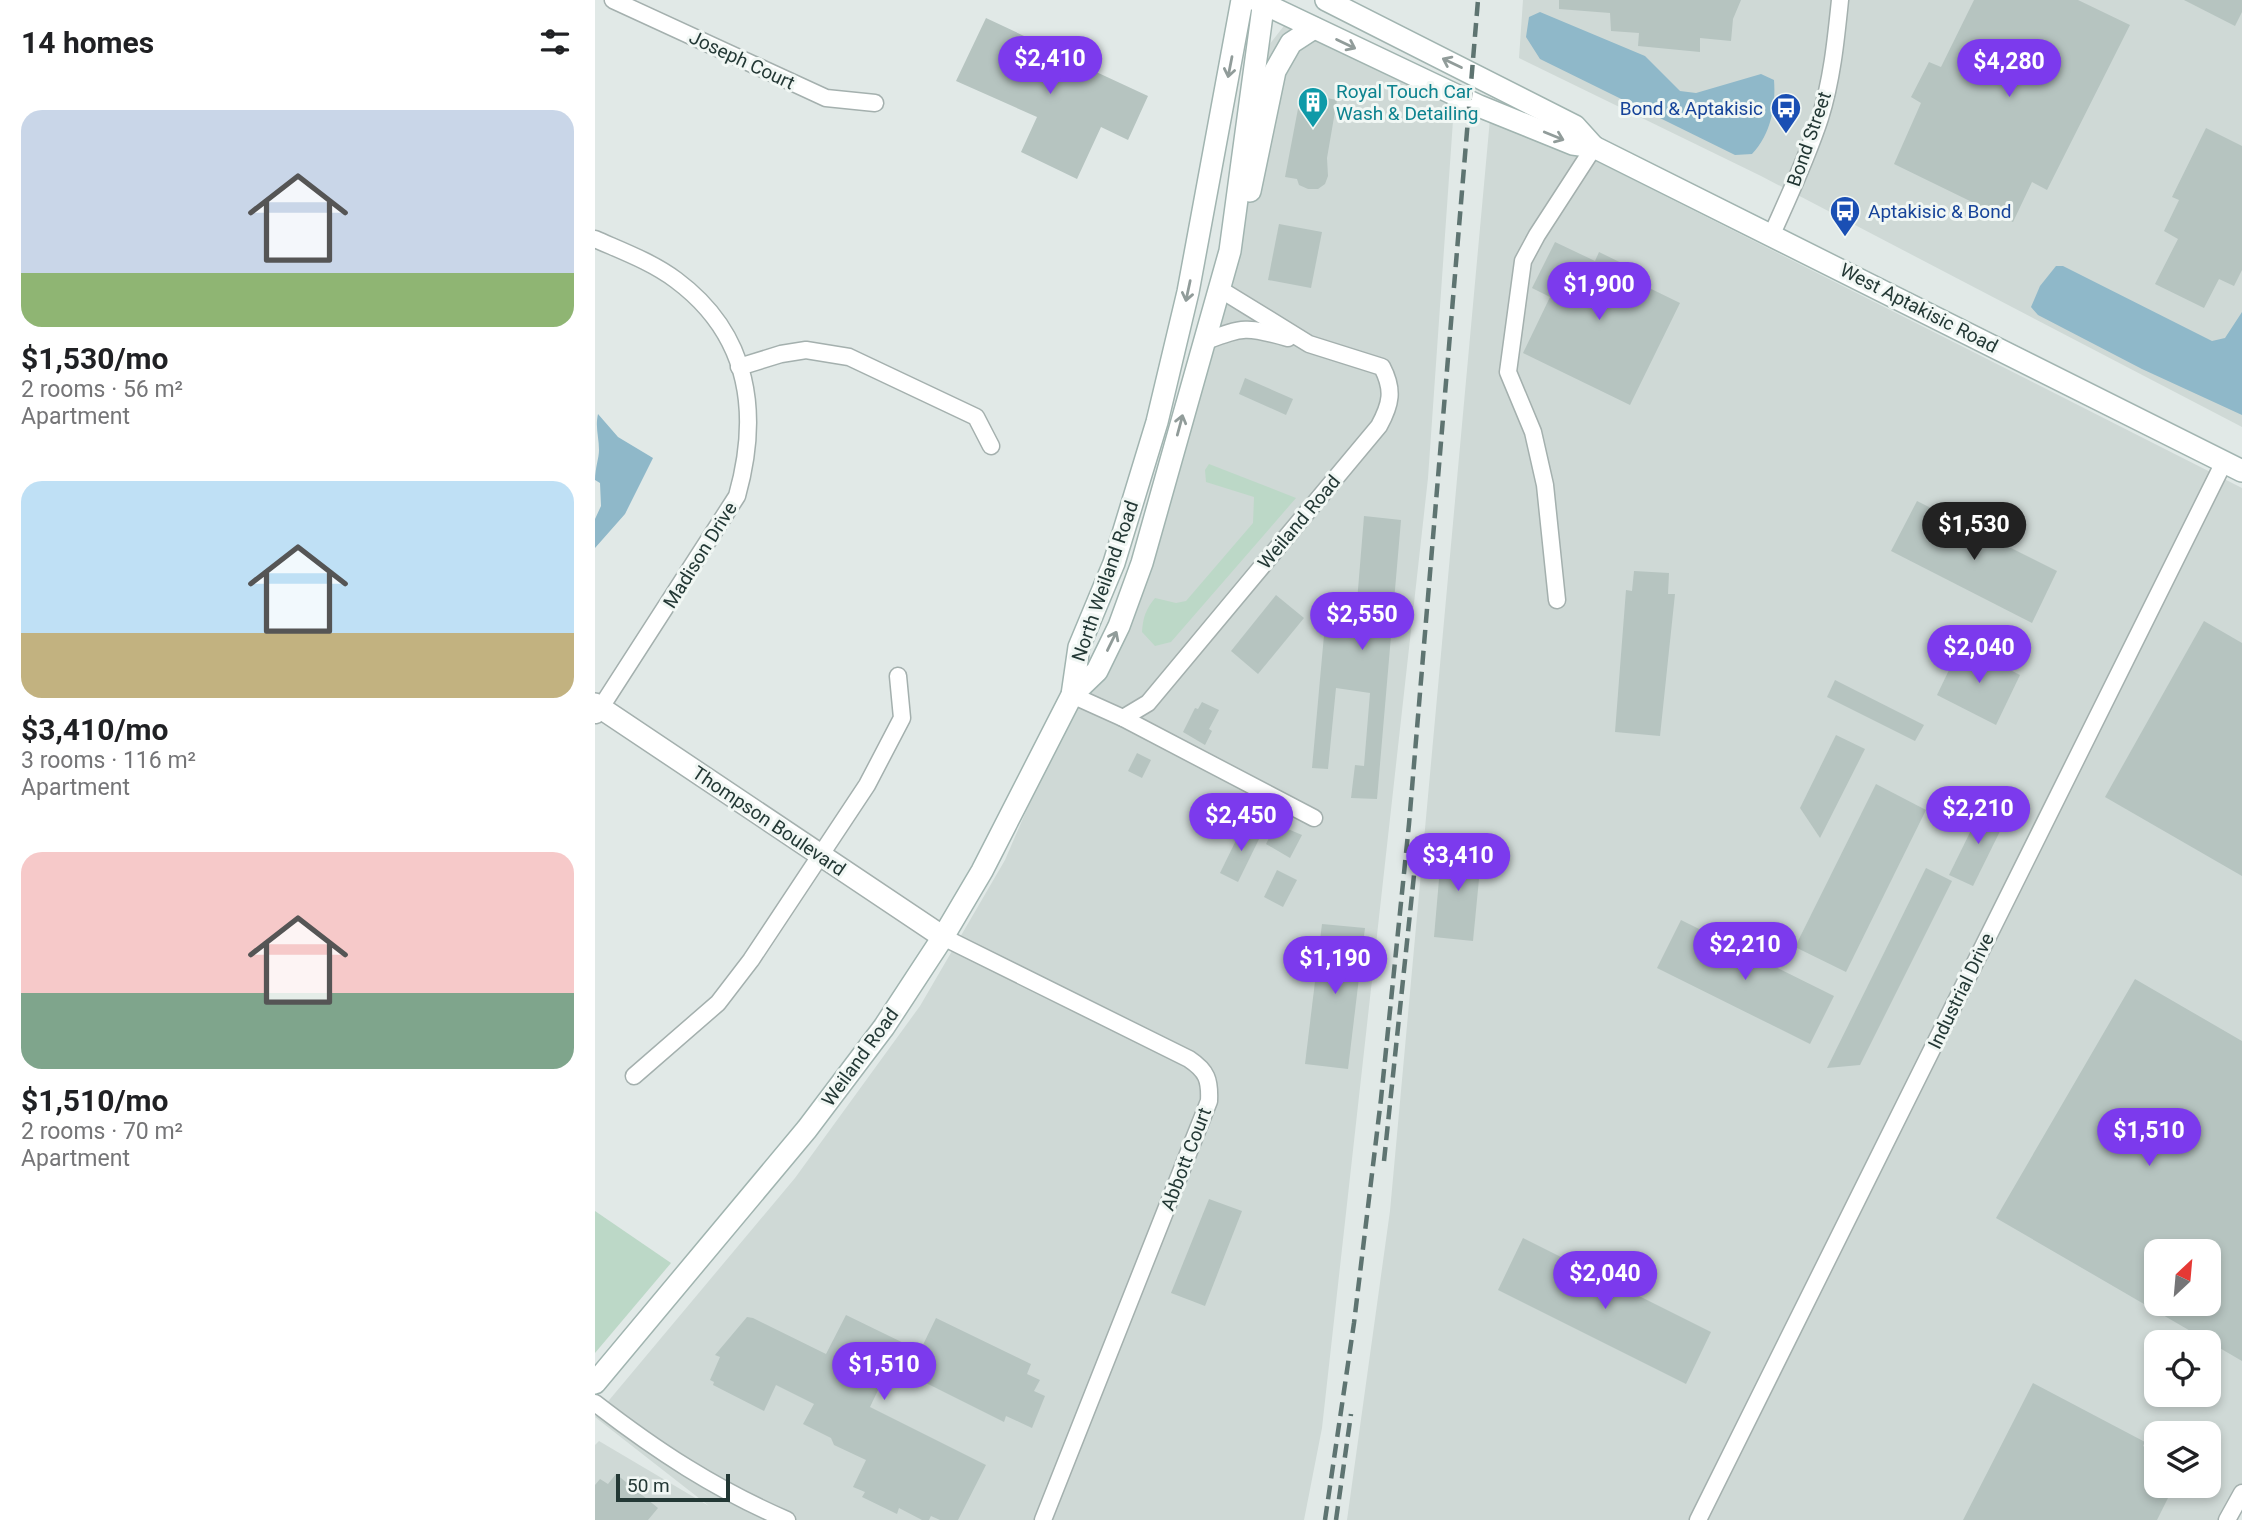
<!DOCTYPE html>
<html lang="en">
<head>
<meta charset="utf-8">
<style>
	body { margin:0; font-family:Roboto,sans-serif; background:#f2f2f2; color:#202124; height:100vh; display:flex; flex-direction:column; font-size:26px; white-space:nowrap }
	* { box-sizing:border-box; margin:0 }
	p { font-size:23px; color:#757577 }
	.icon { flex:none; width:38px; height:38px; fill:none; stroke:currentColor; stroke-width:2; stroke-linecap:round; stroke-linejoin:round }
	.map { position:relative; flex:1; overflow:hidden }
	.details { display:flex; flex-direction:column; background:#fff; width:595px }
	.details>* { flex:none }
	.needle { width:46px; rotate:26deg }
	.fabs { position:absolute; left:1549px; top:1239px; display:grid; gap:14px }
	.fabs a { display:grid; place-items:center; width:77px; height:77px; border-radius:14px; background:#fff; box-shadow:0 4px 10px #0003; font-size:35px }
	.scale { position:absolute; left:21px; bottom:18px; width:114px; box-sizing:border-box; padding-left:7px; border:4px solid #233835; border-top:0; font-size:19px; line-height:24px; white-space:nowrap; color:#233835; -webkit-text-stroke:5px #f1f7f4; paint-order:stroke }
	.price { position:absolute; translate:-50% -60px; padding:0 16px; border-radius:24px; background:#7c3aed; color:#fff; font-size:23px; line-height:46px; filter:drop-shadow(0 2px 4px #0008) }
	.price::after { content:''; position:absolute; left:50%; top:42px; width:21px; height:16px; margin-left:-10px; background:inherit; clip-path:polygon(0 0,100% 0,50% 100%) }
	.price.current { background:#222; color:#fff }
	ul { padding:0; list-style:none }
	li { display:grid; align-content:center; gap:14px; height:371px; padding:0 21px }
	li span { display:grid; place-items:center; height:217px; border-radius:21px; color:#555 }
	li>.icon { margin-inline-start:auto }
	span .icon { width:126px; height:126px; fill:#fffc; stroke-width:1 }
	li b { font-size:30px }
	h2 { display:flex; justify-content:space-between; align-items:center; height:84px; padding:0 21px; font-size:30px }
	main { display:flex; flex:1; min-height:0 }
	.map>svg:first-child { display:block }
	.built { fill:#cfd9d6; fill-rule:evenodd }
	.green { fill:#bcd8c7 }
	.water { fill:#8fb8c9 }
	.building { fill:#b6c4c0; fill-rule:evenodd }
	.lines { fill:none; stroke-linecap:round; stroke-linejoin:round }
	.minor-casing { stroke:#a4b0ae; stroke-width:19 }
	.tertiary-casing { stroke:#a4b0ae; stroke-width:24 }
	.secondary-casing { stroke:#a1b4b0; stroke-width:24 }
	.minor { stroke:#fff; stroke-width:16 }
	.tertiary { stroke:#fff; stroke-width:21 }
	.secondary { stroke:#fff; stroke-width:21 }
	.rail { stroke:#5e7471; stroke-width:4.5; stroke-dasharray:14 7; stroke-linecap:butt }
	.oneway { stroke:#919c9a }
	.labels { text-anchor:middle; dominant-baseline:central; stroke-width:6; stroke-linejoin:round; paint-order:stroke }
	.street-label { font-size:19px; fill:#233835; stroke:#f1f7f4 }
	.culture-label { font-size:19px; fill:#0d838f; stroke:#f1f7f4; text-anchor:start }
	.transit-label { font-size:19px; fill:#164399; stroke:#f1f7f4; text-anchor:end }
</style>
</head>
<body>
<main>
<section class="details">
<h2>14 homes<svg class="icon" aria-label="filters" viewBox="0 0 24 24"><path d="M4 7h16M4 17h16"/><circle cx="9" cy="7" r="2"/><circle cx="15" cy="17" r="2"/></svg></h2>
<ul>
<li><span style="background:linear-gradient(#c9d6e8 75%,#8fb573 0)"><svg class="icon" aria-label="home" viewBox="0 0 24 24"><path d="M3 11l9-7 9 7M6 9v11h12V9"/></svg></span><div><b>$1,530/mo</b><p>2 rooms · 56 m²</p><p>Apartment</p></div></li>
<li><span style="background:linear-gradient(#bfe0f5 70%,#c2b280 0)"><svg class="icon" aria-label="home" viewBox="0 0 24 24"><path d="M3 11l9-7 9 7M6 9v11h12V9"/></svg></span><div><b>$3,410/mo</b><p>3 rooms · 116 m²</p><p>Apartment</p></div></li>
<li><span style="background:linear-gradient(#f6c9c9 65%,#7fa58c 0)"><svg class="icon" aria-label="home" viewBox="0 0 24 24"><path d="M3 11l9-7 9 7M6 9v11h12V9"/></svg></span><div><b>$1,510/mo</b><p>2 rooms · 70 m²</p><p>Apartment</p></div></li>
</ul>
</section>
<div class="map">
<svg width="1647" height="1520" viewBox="0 0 1647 1520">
	<rect width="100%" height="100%" fill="#e1e9e7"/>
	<g class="built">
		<polygon points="928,0 1647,0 1647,427 1166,176 924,58"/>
		<polygon points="692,22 860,92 833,478 727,1428 709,1520 0,1520 0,1445 4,1441 114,1506 0,1417 200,1178 325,1006 410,860 561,510 633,285 671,49"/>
		<path d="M896,108L1647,488V1504L1638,1520H752L795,1211ZM1561,1251H1614V1304H1561ZM1561,1342H1614V1395H1561ZM1561,1433H1614V1486H1561Z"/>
	</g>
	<g class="green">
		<path d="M614,464L701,498L576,642L560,646L547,632C548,617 551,609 560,598L581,603L591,601L658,523L659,497L611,482L610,470Z"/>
		<polygon points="0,1211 76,1263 0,1353"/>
	</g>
	<g class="water">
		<path d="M945,12L1050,56L1085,91L1101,93L1166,74L1179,80C1181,106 1176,134 1157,154L1140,155L945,59L931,37L934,17Z"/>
		<polygon points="1461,266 1468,266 1617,341 1630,338 1647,312 1647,415 1547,369 1443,315 1436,307 1445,286"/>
		<path d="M3,414L23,437L58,458L30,514L0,548V519L6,506L5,483L0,480C0,468 4,458 4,450C4,437 0,428 3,414Z"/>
	</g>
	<g class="building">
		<polygon points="964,0 1146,0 1138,19 1136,41 1105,38 1105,52 1043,46 1044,33 1016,31 1015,13 964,9"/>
		<polygon points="1379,0 1483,0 1535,25 1452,190 1437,182 1418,222 1299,164 1326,103 1316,97 1334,62 1346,67"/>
		<polygon points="1589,0 1647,0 1647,12 1640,26"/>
		<polygon points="391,18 444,43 443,45 553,96 533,140 506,127 482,179 426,152 442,117 361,81"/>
		<polygon points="706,93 742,100 732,158 733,176 730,184 723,189 713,189 704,185 702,179 690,177"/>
		<polygon points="1611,128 1647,146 1647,270 1639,286 1624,279 1609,308 1560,284 1583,239 1569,231 1584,200 1577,197"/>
		<polygon points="684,224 727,232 716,288 673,280"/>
		<polygon points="960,242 1000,261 1004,252 1049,274 1044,283 1085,303 1035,405 928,353 955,297 937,288"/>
		<polygon points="650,378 698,399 691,415 644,394"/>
		<polygon points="1322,501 1462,571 1437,623 1296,551"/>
		<polygon points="769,516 806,520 782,799 756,798 760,765 769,766 775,693 741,688 733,769 717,768 730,624 760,626"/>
		<polygon points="1039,571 1074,573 1073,594 1080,594 1065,736 1020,732 1031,590 1037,591"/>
		<polygon points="681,595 709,618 663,674 636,651"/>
		<polygon points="1609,621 1647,643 1647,876 1510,797"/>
		<polygon points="1366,645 1425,675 1401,725 1342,695"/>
		<polygon points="1240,680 1329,725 1320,741 1232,697"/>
		<polygon points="607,702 624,710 614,729 617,731 610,745 588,732 600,708 603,709"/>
		<polygon points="1241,735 1270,749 1225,838 1205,808"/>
		<polygon points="542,753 556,760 547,778 533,771"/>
		<polygon points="1281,784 1331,810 1251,972 1200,947"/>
		<polygon points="621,793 633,799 623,822 608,815"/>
		<polygon points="1388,806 1412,817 1378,886 1354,875"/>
		<polygon points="649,824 667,833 643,882 625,873"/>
		<polygon points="681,824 707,835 695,858 671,844"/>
		<polygon points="847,845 887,848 878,941 839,937"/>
		<polygon points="1331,868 1357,881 1265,1065 1232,1068"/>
		<polygon points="682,870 702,880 688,907 669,897"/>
		<polygon points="1086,920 1239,996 1215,1044 1062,968"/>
		<polygon points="727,924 770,928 753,1069 710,1064"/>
		<path d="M1540,979L1647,1041V1361L1401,1218ZM1561,1251H1614V1304H1561Z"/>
		<polygon points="614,1199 647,1211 610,1306 576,1293"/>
		<polygon points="928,1238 1116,1332 1091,1384 903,1290"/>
		<polygon points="251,1315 325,1351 341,1318 436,1364 432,1374 445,1380 439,1391 450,1396 437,1428 411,1416 409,1422 295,1365 275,1407 391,1465 363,1520 345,1520 336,1516 334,1520 327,1520 304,1508 302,1514 267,1497 270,1492 258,1487 271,1460 239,1445 236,1438 208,1424 219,1404 181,1385 169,1411 118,1385 119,1382 115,1380 125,1357 120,1355 152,1317 158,1318 231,1354"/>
		<polygon points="1438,1383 1550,1442 1548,1446 1561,1452 1561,1486 1579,1486 1562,1520 1368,1520"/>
		<polygon points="21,1474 63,1508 53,1520 0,1520 0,1485 5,1479 13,1484"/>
	</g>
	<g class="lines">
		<g class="minor-casing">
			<g id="minor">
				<polyline points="18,0 231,98 280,103"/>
				<path d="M1177,234C1194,196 1212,158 1225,118C1237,80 1241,39 1245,0"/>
				<path d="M0,239C27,251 57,262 81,280C155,335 165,414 142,496L1,715"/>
				<path d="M608,342C649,327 650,326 693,338"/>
				<polyline points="144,367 186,354 211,350 254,357 381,417 396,446"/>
				<polyline points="962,600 950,485 938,432 913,372 928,261 942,235 999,147"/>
				<polyline points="477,695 528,718 719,818"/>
				<path d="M528,718L553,703L784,426C796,404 799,390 787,367L714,344L623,288"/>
				<path d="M348,937L594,1059C612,1071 615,1080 614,1101L448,1520"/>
				<polyline points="39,1076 123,1003 156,960 272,785 307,718 303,676"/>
				<path d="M0,1403C62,1451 120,1489 192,1520"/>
				<polyline points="1103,1520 1629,462"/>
				<polyline points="1632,1520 1647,1493"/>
			</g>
		</g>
		<g class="tertiary-casing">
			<polyline id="tertiary" points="0,704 348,937"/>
		</g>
		<g class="secondary-casing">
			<g id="secondary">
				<polyline points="661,0 884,106 978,144 999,147 1647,471"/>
				<polyline points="731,0 980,126 999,147"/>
				<polyline points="655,191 680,71 696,43 719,28"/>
				<polyline points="477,695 502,671 524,626 547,563 635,251 669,0"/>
				<polyline points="0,1383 212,1129 289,1027 348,937 387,871 477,695 484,647 519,563 562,422 593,292 647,0"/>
			</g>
		</g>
		<use href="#minor" class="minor"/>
		<use href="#tertiary" class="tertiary"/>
		<use href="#secondary" class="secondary"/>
		<g class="rail">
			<polyline points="789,1161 823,837"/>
			<polyline points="730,1520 759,1323 786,1099 814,824 883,0"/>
			<polyline points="741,1520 756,1414"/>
		</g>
	</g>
	<defs><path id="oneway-shaft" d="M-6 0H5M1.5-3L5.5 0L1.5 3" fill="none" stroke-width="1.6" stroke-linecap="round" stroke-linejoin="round" transform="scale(1.75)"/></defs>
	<g class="oneway">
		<use href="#oneway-shaft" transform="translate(751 44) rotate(26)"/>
		<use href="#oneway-shaft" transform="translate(857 63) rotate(-154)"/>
		<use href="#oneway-shaft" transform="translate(635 67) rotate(101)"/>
		<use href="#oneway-shaft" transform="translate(959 136) rotate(22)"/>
		<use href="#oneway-shaft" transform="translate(593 291) rotate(102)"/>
		<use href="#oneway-shaft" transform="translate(585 425) rotate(-75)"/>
		<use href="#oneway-shaft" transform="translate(517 641) rotate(-64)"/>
	</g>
	<defs>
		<g id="building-pin" transform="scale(1.575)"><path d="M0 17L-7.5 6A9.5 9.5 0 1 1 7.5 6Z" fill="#0f9aa8" stroke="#f1f7f4"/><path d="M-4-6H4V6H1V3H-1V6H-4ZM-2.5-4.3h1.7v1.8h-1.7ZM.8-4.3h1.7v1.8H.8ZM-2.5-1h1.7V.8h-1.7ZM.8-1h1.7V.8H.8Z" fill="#fff"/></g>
		<g id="bus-pin" transform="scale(1.575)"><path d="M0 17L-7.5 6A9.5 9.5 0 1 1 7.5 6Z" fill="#1a4fb4" stroke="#f1f7f4"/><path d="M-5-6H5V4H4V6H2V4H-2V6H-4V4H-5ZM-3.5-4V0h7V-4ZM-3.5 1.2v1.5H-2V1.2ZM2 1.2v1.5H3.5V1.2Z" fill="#fff"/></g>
	</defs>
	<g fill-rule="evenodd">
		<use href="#building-pin" x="718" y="102"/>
		<use href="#bus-pin" x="1191" y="108"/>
		<use href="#bus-pin" x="1250" y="211"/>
	</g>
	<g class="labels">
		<g class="street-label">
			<text transform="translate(147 60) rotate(25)">Joseph Court</text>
			<text transform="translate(1214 139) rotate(-71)">Bond Street</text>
			<text transform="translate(1324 308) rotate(27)">West Aptakisic Road</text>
			<text transform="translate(704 522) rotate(-50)">Weiland Road</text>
			<text transform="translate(105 555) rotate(-58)">Madison Drive</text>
			<text transform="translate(510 581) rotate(-71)">North Weiland Road</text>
			<text transform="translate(174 821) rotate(34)">Thompson Boulevard</text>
			<text transform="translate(1366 991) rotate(-64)">Industrial Drive</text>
			<text transform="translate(265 1057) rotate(-54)">Weiland Road</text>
			<text transform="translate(591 1159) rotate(-69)">Abbott Court</text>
		</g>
		<g class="culture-label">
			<text x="741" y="91">Royal Touch Car<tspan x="741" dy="22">Wash &amp; Detailing</tspan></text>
		</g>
		<g class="transit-label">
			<text x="1168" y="108">Bond &amp; Aptakisic</text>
			<text x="1273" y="211" text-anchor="start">Aptakisic &amp; Bond</text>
		</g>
	</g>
</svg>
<div class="fabs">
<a><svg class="needle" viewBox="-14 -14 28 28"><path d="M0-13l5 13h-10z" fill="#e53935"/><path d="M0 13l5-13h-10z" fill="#757577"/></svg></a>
<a><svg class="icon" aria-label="locate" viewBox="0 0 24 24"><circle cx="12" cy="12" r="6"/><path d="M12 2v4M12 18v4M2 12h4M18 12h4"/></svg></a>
<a><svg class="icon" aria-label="layers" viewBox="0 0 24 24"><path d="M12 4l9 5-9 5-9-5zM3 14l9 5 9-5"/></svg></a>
</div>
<div class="scale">50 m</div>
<b class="price" style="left:455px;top:96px">$2,410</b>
<b class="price" style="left:1414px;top:99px">$4,280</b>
<b class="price" style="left:1004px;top:322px">$1,900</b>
<b class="price current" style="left:1379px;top:562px">$1,530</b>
<b class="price" style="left:767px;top:652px">$2,550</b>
<b class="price" style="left:1384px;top:685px">$2,040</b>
<b class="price" style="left:1383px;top:846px">$2,210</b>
<b class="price" style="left:646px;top:853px">$2,450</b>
<b class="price" style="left:863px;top:893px">$3,410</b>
<b class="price" style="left:1150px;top:982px">$2,210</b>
<b class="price" style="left:740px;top:996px">$1,190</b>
<b class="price" style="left:1554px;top:1168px">$1,510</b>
<b class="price" style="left:1010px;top:1311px">$2,040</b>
<b class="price" style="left:289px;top:1402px">$1,510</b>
</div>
</main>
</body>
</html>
